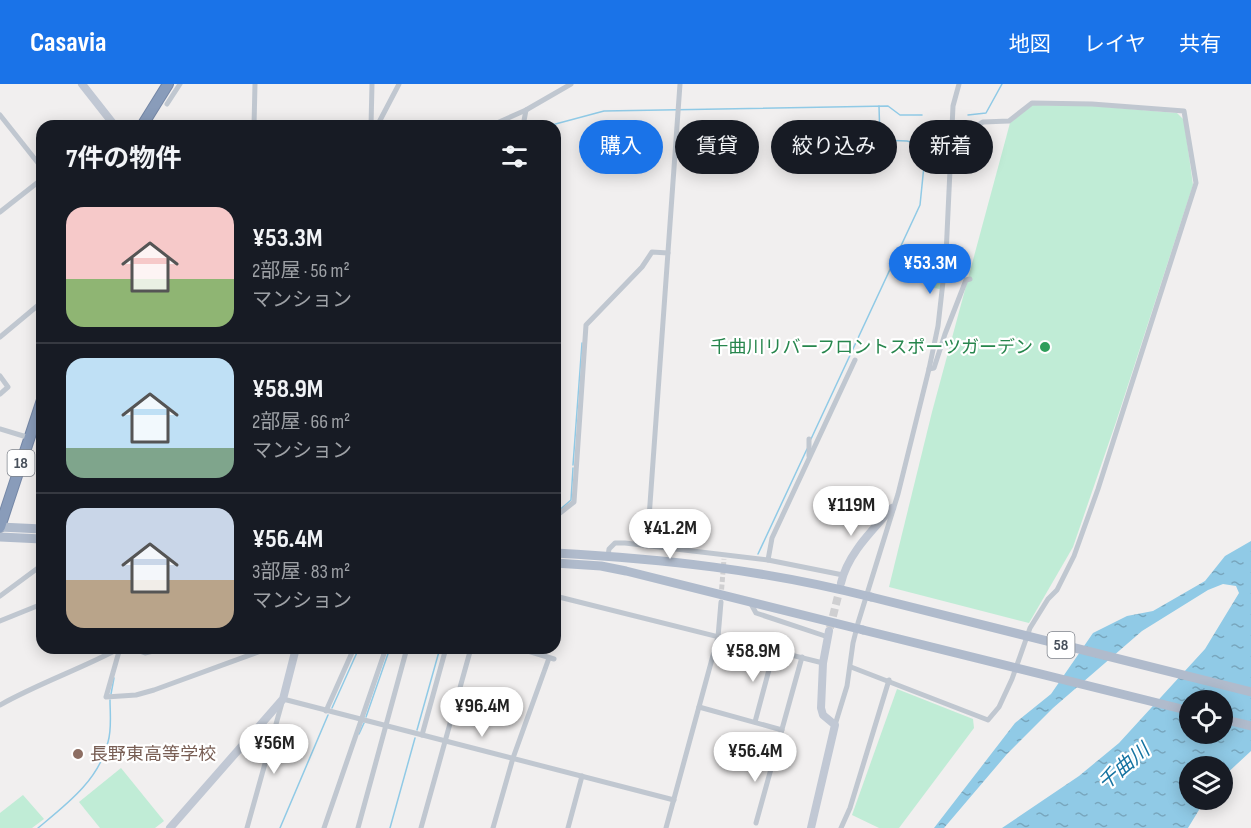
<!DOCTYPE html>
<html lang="ja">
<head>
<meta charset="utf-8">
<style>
	body { margin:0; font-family:"Sofia Sans Condensed","Noto Sans JP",sans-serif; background:#242831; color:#f1f3f6; height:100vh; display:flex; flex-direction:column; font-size:22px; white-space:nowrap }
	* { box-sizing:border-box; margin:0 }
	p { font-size:20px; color:#9ea1a6 }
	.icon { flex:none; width:33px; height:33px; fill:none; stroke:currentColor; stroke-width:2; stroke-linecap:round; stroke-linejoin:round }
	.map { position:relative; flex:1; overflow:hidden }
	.details { position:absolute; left:36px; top:36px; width:525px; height:534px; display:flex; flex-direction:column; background:#171b24; border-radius:18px; box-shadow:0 3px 15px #0003 }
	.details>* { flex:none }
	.guide { position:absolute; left:579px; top:36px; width:570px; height:54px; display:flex; gap:12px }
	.controls { position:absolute; left:1179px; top:606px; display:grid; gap:12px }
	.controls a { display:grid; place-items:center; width:54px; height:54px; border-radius:50%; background:#171b24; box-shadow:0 3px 15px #0003; font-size:30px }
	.price { position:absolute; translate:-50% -51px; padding:0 14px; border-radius:21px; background:#fff; color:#222; font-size:20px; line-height:39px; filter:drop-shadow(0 2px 3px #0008) }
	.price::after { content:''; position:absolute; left:50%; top:36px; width:18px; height:14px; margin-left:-9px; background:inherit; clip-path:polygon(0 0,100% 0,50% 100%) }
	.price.current { background:#1a73e8; color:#fff }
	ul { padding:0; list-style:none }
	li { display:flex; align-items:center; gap:18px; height:150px; padding:0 30px }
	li+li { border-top:2px solid #363941 }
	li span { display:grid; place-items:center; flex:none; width:168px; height:120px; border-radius:18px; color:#555 }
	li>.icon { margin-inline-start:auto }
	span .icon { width:72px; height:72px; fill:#fffc; stroke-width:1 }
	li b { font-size:26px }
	h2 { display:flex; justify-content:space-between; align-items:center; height:72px; padding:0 30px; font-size:26px }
	.chip { padding:0 21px; border-radius:27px; background:#171b24; box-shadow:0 3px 15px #0003; font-size:21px; line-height:54px }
	.chip.current { background:#1a73e8; color:#fff }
	header { display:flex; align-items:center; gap:36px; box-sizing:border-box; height:84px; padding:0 30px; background:#1a73e8; color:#fff }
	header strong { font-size:28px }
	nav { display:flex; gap:33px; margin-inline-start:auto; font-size:21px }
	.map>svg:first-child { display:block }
	.garden { fill:#c0ecd6 }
	.water { fill:url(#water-ripples); fill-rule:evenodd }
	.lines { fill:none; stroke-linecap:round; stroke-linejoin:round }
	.stream { stroke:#90cae6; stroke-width:1.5 }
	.street-tunnel { stroke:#cfcfd1; stroke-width:5; stroke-dasharray:5 2.5; stroke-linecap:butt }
	.secondary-tunnel { stroke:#cfcfd1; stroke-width:8; stroke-dasharray:8 4; stroke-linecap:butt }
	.highway-casing { stroke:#7587a6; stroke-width:12 }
	.street { stroke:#c0c7d0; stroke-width:5 }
	.secondary { stroke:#c1c8d4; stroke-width:8 }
	.primary { stroke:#b0bbcc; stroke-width:9 }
	.highway { stroke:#899cba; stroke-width:10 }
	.primary-bridge { stroke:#b0bbcc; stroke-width:9 }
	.leisure-dot { fill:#2e9e5b; stroke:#fff; stroke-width:2 }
	.education-dot { fill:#8d6e63; stroke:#fff; stroke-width:2 }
	.labels { text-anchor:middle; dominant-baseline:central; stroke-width:4.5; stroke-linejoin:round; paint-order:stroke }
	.shield { fill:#fff; stroke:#7f848c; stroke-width:1.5 }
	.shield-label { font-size:16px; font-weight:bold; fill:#48505b }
	.leisure-label { font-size:18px; fill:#27864d; stroke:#fff; text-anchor:end }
	.education-label { font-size:18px; fill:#785e54; stroke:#fff; text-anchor:start }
	.water-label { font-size:20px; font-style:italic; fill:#1573a1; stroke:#fff }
</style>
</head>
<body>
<header>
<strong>Casavia</strong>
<nav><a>地図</a><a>レイヤ</a><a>共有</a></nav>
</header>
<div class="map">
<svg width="1251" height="744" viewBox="0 0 1251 744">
	<defs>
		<pattern id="water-ripples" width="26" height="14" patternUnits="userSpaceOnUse" patternTransform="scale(1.5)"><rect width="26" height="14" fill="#90cae6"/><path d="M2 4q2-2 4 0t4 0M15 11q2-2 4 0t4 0" fill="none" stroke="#78a6bd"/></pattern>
	</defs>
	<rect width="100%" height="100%" fill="#f1efef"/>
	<g class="garden">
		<polygon points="1032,21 1094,22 1177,29 1184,36 1193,101 1117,335 1073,463 1029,539 889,503 932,328 1010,39"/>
		<polygon points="928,163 944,164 940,205 928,203 926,198 907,198 910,166 928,167"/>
		<polygon points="897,605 973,635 974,644 899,744 879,744 852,731"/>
		<polygon points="121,684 164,737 155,744 100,744 79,718"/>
		<polygon points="23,711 44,735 32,744 0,744 0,729"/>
	</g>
	<path class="water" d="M1251,457V667L1223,693L1222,682H1190V716H1205L1188,744H1002L1079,692L1119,659L1205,565L1239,509L1236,502L1223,500L1208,506L1142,547L1053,624L1007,670L944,744H934L1015,639L1051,610L1093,549L1127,532L1153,527L1205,497L1225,472ZM1190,616H1222V650H1190Z"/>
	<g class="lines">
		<g class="stream">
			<polyline points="968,31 986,29 1002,0"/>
			<polyline points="548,42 604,27 888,22 900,31 922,31"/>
			<polyline points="811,355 920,121 926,62 907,57 880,56 879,22"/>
			<polyline points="573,381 582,259"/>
			<polyline points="556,429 571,416 573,384"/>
			<polyline points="758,470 807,365"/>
			<polyline points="111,610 114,594"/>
			<polyline points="332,624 359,564"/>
			<polyline points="366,633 390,564"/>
			<polyline points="417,646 440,564"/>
			<polyline points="359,650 364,639"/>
			<path d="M38,744C67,720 99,696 108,658C112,645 110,629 110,616"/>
			<polyline points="280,744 328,631"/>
			<polyline points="390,744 415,654"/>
		</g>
		<polyline class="street-tunnel" points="721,513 724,475"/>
		<polyline class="secondary-tunnel" points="830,544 841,500"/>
		<g class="highway-casing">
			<g id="highway">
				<polyline points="142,42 168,0"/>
				<polyline points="0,443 42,316"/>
			</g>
		</g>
		<g class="street">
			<polyline points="167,20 180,0"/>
			<polyline points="0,31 42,84"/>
			<polyline points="254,42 255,0"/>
			<polyline points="371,42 372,0"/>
			<polyline points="377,42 399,0"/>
			<polyline points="490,42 526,26 571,0"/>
			<polyline points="523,42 526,26"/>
			<polyline points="0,128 42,95"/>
			<polyline points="0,253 42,218"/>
			<polyline points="929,285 934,284 945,250 966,196 970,195"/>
			<polyline points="0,292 8,303 0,310"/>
			<polyline points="41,343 42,342"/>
			<polyline points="0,345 30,354"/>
			<polyline points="809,372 809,355"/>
			<polyline points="555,433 574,418 586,241 642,183 652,168 668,169"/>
			<polyline points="647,462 680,0"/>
			<polyline points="608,472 609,465 615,459 625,459 768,476 843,491"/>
			<polyline points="768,476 772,454 855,276"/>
			<polyline points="0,512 42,481"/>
			<polyline points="555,512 823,579"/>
			<polyline points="750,518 756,529 828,553"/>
			<polyline points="0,537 42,520"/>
			<polyline points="120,564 106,613 136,611 154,606 269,564"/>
			<polyline points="131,564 145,569 166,564"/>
			<polyline points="518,564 554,575"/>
			<polyline points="851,583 988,636 999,623 1012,595 1030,544 1048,515 1057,506 1074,472 1098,405 1196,99 1184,27 1092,20 1032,19 1009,37 983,38 965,49 951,77"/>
			<path d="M0,621C39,599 81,585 120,564"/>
			<polyline points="699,623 782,646"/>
			<polyline points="326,627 354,564"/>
			<polyline points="755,638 774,567"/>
			<polyline points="835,641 847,602 853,559 858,539 898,410 929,285 938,242 946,171 953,22 959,0"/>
			<polyline points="422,651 446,564"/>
			<polyline points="756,739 802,573"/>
			<polyline points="247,744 283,615 674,716"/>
			<polyline points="324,744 386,564"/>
			<polyline points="358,744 407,564"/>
			<polyline points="421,744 471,564"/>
			<polyline points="493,744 513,674 549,574"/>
			<polyline points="568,744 582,692"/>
			<polyline points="666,744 718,553 721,518"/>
			<polyline points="841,744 850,724 889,596"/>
		</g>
		<g class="secondary">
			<polyline points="82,0 115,42"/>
			<path d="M841,499C848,469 873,446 892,424"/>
			<polyline points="170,744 283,615 296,564"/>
			<polyline points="811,744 835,641 823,631 821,624 823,579 829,547"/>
		</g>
		<g class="primary">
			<polyline points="0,443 42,445"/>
			<polyline points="0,453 42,455"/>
			<path d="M555,469C664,475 765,486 871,513"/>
			<polyline points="555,479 601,482 626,487 863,546"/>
			<polyline points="1222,635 1251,642"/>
		</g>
		<use href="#highway" class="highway"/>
		<g class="primary-bridge">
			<polyline points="871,513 1251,608"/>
			<polyline points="863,546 1190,627"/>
		</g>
	</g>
	<circle class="leisure-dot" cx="1045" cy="263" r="6"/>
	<circle class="education-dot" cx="78" cy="670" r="6"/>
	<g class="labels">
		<g class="shield">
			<rect x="7.5" y="366" width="27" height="26" rx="4.5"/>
			<rect x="1047.5" y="548" width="27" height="26" rx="4.5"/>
		</g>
		<g class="shield-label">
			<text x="21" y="379">18</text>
			<text x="1061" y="561">58</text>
		</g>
		<g class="leisure-label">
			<text x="1033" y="263">千曲川リバーフロントスポーツガーデン</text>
		</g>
		<g class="education-label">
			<text x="90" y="670">長野東高等学校</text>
		</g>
		<g class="water-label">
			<text transform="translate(1124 683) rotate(-40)">千曲川</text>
		</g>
	</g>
</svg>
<div class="controls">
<a><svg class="icon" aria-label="locate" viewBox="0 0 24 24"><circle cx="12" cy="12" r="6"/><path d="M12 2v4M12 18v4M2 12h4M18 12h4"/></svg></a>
<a><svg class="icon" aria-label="layers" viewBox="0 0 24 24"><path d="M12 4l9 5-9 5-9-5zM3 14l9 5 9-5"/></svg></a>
</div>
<b class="price current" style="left:930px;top:211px">¥53.3M</b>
<b class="price" style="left:851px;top:453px">¥119M</b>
<b class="price" style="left:670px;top:476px">¥41.2M</b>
<b class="price" style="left:753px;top:599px">¥58.9M</b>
<b class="price" style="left:482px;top:654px">¥96.4M</b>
<b class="price" style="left:274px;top:691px">¥56M</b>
<b class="price" style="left:755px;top:699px">¥56.4M</b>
<div class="guide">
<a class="chip current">購入</a>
<a class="chip">賃貸</a>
<a class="chip">絞り込み</a>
<a class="chip">新着</a>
</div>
<section class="details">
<h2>7件の物件<svg class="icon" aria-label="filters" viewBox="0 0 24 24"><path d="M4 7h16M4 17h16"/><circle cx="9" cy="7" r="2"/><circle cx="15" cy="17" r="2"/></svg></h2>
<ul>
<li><span style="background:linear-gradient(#f6c9c9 60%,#8fb573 0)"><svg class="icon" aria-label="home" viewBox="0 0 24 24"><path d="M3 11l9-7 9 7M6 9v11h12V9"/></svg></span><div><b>¥53.3M</b><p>2部屋 · 56 m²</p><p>マンション</p></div></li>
<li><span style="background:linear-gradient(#bfe0f5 75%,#7fa58c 0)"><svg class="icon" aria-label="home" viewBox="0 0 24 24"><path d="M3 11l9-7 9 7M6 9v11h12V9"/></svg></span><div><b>¥58.9M</b><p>2部屋 · 66 m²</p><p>マンション</p></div></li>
<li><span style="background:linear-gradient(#c9d6e8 60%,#b9a48a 0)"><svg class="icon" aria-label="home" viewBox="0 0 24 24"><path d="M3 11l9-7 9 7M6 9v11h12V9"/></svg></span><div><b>¥56.4M</b><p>3部屋 · 83 m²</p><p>マンション</p></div></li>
</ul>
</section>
</div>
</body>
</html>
